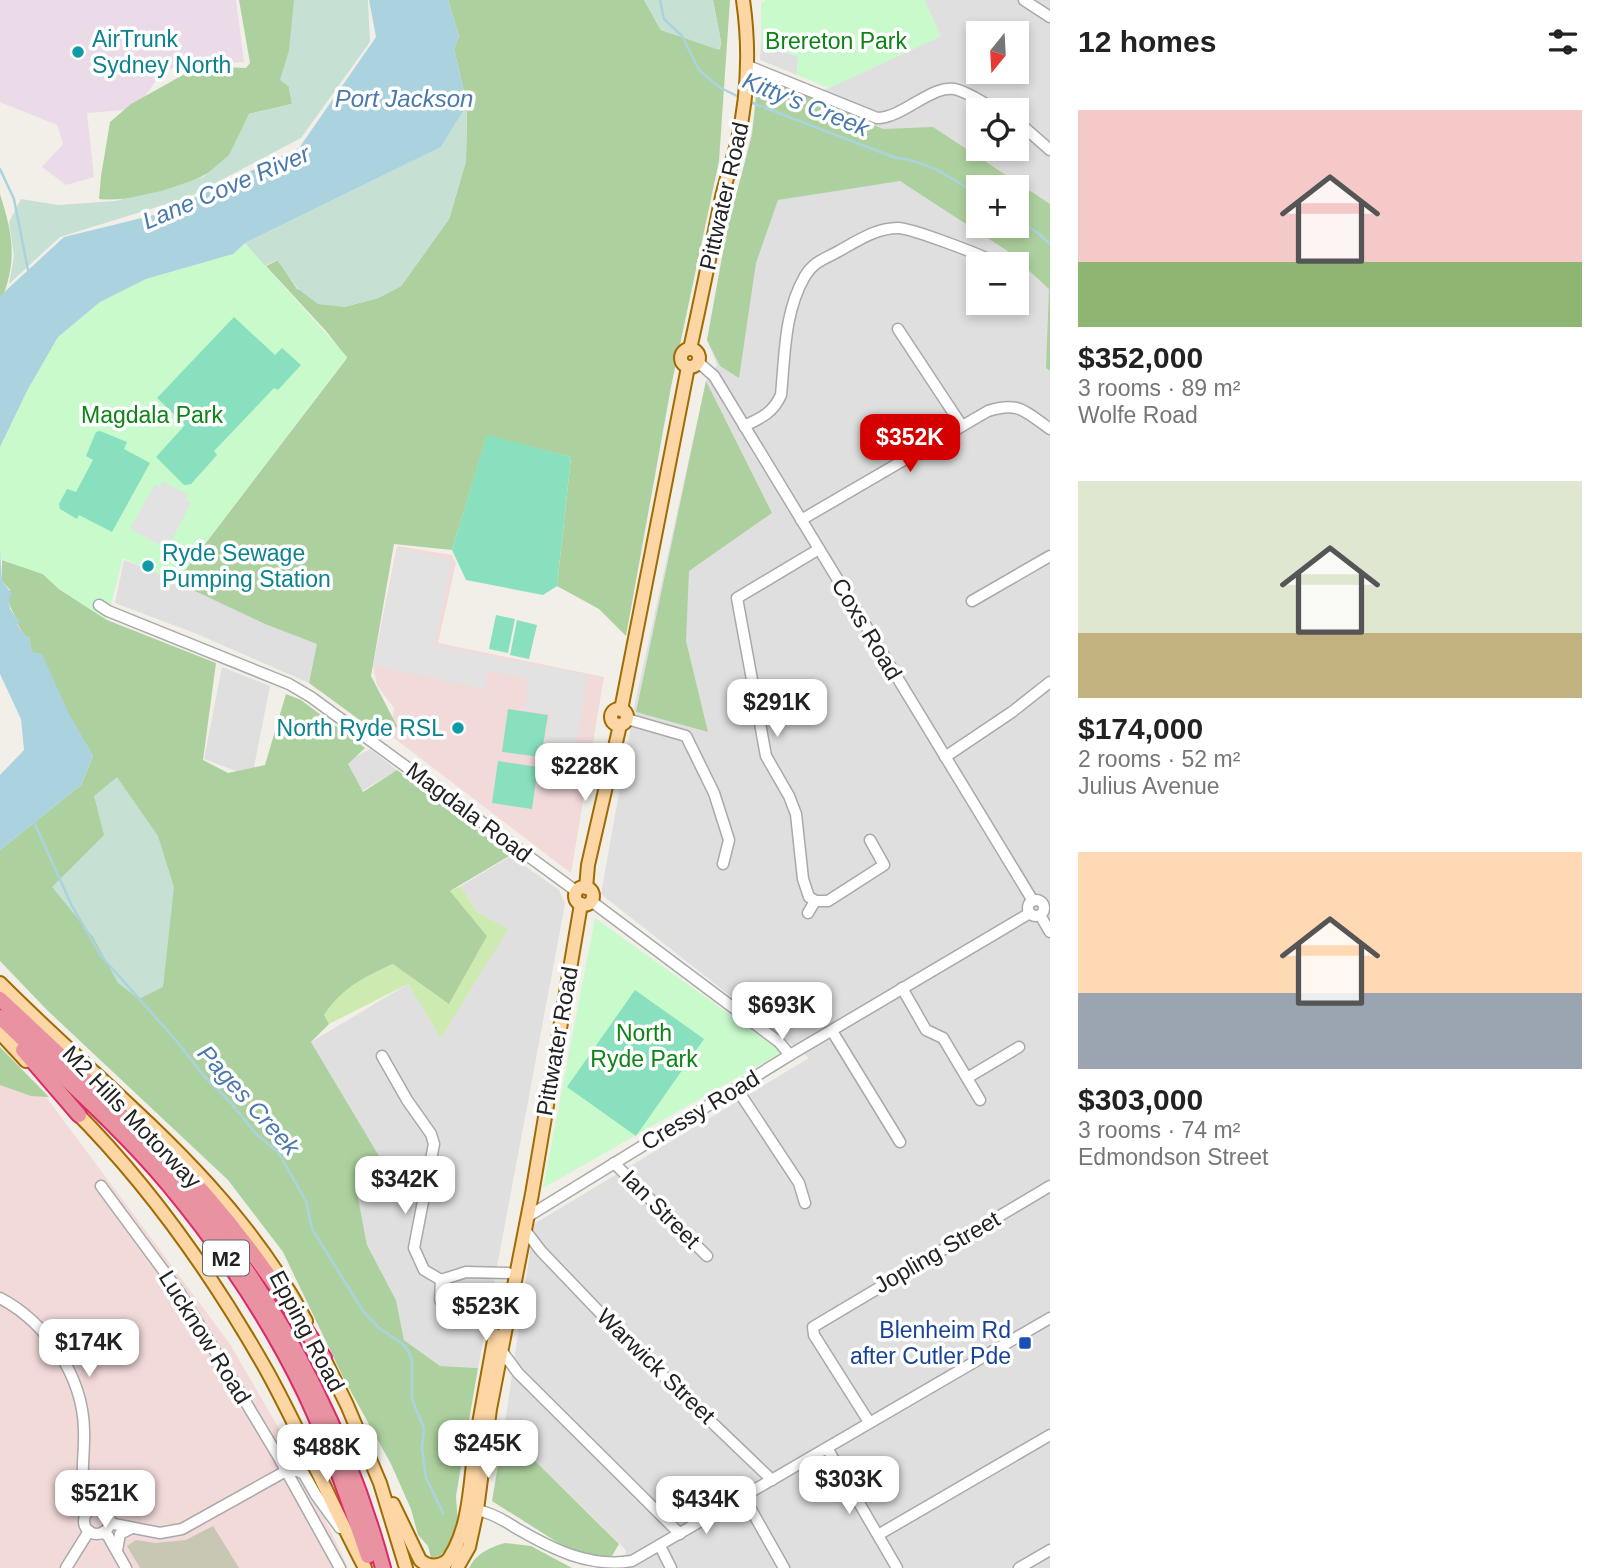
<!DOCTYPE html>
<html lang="en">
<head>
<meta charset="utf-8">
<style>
	body { margin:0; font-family:Arial,sans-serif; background:#f2f2f2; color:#222; height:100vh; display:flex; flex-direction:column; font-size:26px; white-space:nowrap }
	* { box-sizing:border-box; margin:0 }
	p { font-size:23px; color:#767676 }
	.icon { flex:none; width:38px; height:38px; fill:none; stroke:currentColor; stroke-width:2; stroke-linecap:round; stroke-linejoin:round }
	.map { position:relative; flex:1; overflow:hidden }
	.sheet { display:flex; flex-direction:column; background:#fff; width:560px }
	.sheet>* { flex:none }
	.needle { width:46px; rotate:198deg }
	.tools { position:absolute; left:966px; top:21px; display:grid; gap:14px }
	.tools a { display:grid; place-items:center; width:63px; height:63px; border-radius:0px; background:#fff; box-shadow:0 4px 10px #0003; font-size:35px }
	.price { position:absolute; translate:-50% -60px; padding:0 16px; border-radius:14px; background:#fff; color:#222; font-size:23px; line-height:46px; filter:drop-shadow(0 2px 4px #0008) }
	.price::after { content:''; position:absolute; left:50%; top:42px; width:21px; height:16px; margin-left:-10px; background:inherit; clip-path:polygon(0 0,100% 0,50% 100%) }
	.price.active { background:#d40000; color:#fff }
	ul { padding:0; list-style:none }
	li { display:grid; align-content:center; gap:14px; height:371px; padding:0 28px }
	li span { display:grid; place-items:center; height:217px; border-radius:0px; color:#555 }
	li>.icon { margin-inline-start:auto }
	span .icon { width:126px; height:126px; fill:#fffc; stroke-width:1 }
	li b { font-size:30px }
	h2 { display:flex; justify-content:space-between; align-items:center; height:84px; padding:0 28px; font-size:30px }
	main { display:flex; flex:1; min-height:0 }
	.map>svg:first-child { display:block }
	.residential { fill:#e0dfdf; fill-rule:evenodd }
	.commercial { fill:#f2dad9 }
	.industrial { fill:#ebdbe8 }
	.construction { fill:#c7c7b4 }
	.grass { fill:#cdebb0 }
	.forest { fill:#add19e; fill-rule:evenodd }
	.wetland { fill:#c6e0d4 }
	.park { fill:#c8facc }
	.pitch { fill:#88e0be }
	.parking { fill:#e2e2e2 }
	.water { fill:#aad3df }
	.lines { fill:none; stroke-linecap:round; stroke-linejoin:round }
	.stream { stroke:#aad3df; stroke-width:2.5 }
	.minor-casing { stroke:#a9a9a9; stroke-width:13 }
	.major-casing { stroke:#a06b00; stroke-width:16 }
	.highway-casing { stroke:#dc2a67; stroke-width:18 }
	.minor { stroke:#fff; stroke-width:10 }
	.major { stroke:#fcd6a4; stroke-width:12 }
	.highway { stroke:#e892a2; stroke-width:14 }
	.culture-dot { fill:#0f9aa8; stroke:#fff; stroke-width:2.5 }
	.transit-dot { fill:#1a4fb4; stroke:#fff; stroke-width:2.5 }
	.labels { text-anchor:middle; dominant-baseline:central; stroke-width:7; stroke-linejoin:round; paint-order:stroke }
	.shield { fill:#fff; stroke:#646464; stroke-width:2 }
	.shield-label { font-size:21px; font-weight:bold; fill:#222 }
	.culture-label { font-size:23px; fill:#0d838f; stroke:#fff; text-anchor:start }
	.park-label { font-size:23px; fill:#0c8416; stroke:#fff }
	.street-label { font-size:23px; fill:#222; stroke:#fff }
	.transit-label { font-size:23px; fill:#164399; stroke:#fff; text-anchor:end }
	.water-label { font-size:24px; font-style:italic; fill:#4a7aab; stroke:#fff }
</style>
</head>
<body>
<main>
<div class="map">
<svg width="1050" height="1568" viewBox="0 0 1050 1568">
	<rect width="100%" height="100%" fill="#f2efe9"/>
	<g class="residential">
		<path d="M924,0H1050V1568H623L626,1550L504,1430L534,1224L809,1058L601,894L635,703L706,381L717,365L707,340L756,111L829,88L941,36ZM978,33H1017V72H978ZM978,110H1017V149H978ZM978,187H1017V226H978ZM978,264H1017V303H978Z"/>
		<polygon points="761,42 798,57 797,75 760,60"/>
		<polygon points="124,560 322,634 309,683 197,634 115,603"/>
		<polygon points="222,667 270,686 252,777 204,759"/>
		<polygon points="370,749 397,770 362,791 346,762"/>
		<polygon points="511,856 559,890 565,904 478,1368 440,1366 404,1340 396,1300 367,1245 356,1187 385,1166 311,1042 408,984 441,1037 507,929 477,912 461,886"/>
	</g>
	<g class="commercial">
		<polygon points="397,546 452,555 456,563 438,643 604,677 571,873 390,735 394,708 377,685 373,666"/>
		<polygon points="0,1076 35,1082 230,1344 299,1463 348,1568 0,1568"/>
	</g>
	<polygon class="industrial" points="0,0 236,0 244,62 164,69 136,109 87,113 94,177 66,185 42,167 63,144 57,125 0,102"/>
	<polygon class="construction" points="213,1526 239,1568 140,1568 127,1546 136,1540 155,1543 186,1540"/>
	<path class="grass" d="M461,886L477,912L508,929L441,1038L408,984L329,1024L324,1015C344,986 363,978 394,964L449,1003L487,936L450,891Z"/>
	<g class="forest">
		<path d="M239,0H295L289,87L292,104L249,114C243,127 238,142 230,154C209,184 134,203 99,199L101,176L110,122L131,104L199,66L246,68L250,63Z"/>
		<polygon points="448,0 644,0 661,30 720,49 721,42 713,0 730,0 719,161 671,387 626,636 599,609 557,586 571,457 487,436 452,550 394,544 371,676 397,726 383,737 309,683 317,644 265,624 176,582 347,358 326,331 266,266 278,260 297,289 344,307 378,298 401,286 449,219 466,161 467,105 454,49 459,36"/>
		<path d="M771,79L883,129L933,127L1050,204V371L1046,368L1049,289L1009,252L900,181L778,200L756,263L739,378L720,366L707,340L727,229L752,135L757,85L762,80ZM978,187H1017V226H978Z"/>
		<path d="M0,194C13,235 18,262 0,303Z"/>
		<polygon points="706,381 772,513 689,571 686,641 708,732 636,712"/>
		<path d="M2,560L43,574L59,589L107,620L216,663L203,760L228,773L265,765L286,694L301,700L365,748L348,764L363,792L397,770L511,855L450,891L487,936L449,1004L393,964C363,978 344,986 324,1015L329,1024L311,1042L385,1166L356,1187L367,1245L396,1300L404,1340L440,1366L478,1368L456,1496L458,1525L448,1547L440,1556L431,1558L428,1546L418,1535L411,1509L391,1464L344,1379L283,1252L228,1180L47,1010L0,961V850L81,785L93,756L32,653L29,637L25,636L17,623L19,622C12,611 6,603 10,590L2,581Z"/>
		<polygon points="0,1047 49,1097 31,1096 0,1085"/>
		<polygon points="504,1430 619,1544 612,1556 579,1556 492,1501"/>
		<path d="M505,1543L531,1546L572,1568H469C476,1553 491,1547 505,1543Z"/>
	</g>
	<g class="wetland">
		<polygon points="294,0 368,0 370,42 301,138 189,197 60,237 9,284 14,256 9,222 21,199 58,205 115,201 161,191 203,177 229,155 249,114 292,104 289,87 280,80 289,50"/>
		<polygon points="644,0 713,0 721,42 719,50 661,30"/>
		<polygon points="467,105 466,161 449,219 401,286 378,298 344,307 318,304 298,289 277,260 218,287 2,560 0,550 0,447 245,243 441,147"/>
		<polygon points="117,777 158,836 174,887 163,987 139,999 118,983 93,937 52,887 104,835 94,796"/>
	</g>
	<g class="park">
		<polygon points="766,0 924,0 941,36 829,88 797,75 798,57 761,42 761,3"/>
		<polygon points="245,243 347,357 176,582 123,558 107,620 59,589 43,574 2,560 0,550 0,447 28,389 58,337 100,302 146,279 233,254"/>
		<polygon points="595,918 782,1052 543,1188"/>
	</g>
	<g class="pitch">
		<polygon points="234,317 275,355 282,348 301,365 278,390 274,388 214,451 217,455 191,484 184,485 156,457 185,425 157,398"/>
		<polygon points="100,431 127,442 124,449 150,463 112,532 79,515 77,519 60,509 59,504 67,489 76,492 93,460 86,456 96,432"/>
		<polygon points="487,435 571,457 557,586 543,595 466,580 452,550"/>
		<polygon points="496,615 515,619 508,653 489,649"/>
		<polygon points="517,620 537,625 529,659 510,655"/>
		<polygon points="508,709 548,715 541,757 502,752"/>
		<polygon points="498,761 538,767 532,809 492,803"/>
		<polygon points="635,990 704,1039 636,1136 567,1087"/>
	</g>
	<g class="parking">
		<polygon points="163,481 188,495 186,500 191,503 167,549 130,529 155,484 160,487"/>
		<polygon points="398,548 452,560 434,645 588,675 574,757 544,751 551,714 524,709 529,679 488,671 484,689 373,666"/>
	</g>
	<g class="water">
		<polygon points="369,0 448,0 459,36 454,49 467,105 441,147 245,243 233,254 146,279 100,302 58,337 28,389 0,447 0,296 64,237 162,213 299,148 376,37"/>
		<polygon points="0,550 2,581 12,594 9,597 10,609 20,623 17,624 25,636 29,637 32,652 42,654 68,712 93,756 81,785 0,850 0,775 24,750 21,719 0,674"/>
	</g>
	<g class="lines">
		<g class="stream">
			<polyline points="660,0 664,19 682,36 699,70 719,87 741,98"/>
			<path d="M750,102L896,158C929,161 951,178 978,195"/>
			<polyline points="0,169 14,199 28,270 31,272"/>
			<polyline points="1017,220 1038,233 1050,244"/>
			<polyline points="33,820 72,906 101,956 175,1039 204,1076 230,1102 257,1135 278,1152 306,1201 312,1229 363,1311 379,1328 404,1345 409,1352 412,1361 412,1399 424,1429 422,1448 426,1478 443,1513"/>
		</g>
		<g class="minor-casing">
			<g id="minor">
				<polyline points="1024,0 1050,17"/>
				<path d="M748,66L877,118C904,118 933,82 958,90C971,94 985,104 997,110"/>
				<polyline points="1017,121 1050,150"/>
				<polyline points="898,329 962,426"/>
				<polyline points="698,362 714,376 1033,901"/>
				<path d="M744,426C761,418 773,413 781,395C785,355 784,312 805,276C814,261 825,259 839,251C857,241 876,228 898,228C911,228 985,256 998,264"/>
				<path d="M801,520L988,411C1018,401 1025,411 1050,429"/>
				<polyline points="819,549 737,598 766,756 789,796 796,814 803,879 809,897 816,901 828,901 884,865 870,840"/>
				<polyline points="972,601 1050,556"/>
				<polyline points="99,605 108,611 289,684 311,697 576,891"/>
				<polyline points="627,719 686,736 714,793 729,840 723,864"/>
				<polyline points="945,757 1012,712 1050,682"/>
				<circle cx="1036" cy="908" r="8"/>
				<polyline points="591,901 779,1042 790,1055"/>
				<polyline points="808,913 815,901"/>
				<polyline points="1040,915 1050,932"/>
				<polyline points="902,988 926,1030 943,1038 980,1100"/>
				<polyline points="832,1031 900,1142"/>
				<polyline points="382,1056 407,1100 431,1134 434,1144 414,1248 424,1270 441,1280 466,1272 508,1273"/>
				<polyline points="967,1078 1019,1047"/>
				<polyline points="737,1089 799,1183 805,1203"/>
				<polyline points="614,1163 707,1256"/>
				<polyline points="101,1186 180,1293 278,1456 340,1568"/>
				<polyline points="527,1217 790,1055 1030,913"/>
				<polyline points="525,1230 541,1251 629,1343 772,1480"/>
				<path d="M0,1298C46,1322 83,1376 84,1430C85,1458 78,1483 89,1510"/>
				<polyline points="440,1300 441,1280"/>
				<polyline points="501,1350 518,1373 680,1534"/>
				<polyline points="869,1422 814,1335 813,1327 1050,1186"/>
				<polyline points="827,1448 897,1568"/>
				<polyline points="286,1471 298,1471 304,1474 316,1495 340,1528"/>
				<polyline points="744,1497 784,1568"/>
				<circle cx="97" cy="1521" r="13"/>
				<path d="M477,1510C492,1513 504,1520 516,1528C552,1549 589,1568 632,1561L1050,1318"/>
				<polyline points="109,1523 160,1533 182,1529 286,1471 300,1456 304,1445"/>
				<polyline points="103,1532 108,1536 126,1568"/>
				<polyline points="878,1535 1050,1435"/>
				<polyline points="660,1546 671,1568"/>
				<polyline points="117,1550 120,1534 132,1528"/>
				<polyline points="66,1568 89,1531"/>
				<polyline points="1019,1568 1050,1550"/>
			</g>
		</g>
		<g class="major-casing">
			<g id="major">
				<circle cx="690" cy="358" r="9"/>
				<path d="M690,349C701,300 711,250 721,201C725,182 732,163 737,144C748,97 750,48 743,0"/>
				<circle cx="619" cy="717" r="8"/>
				<polyline points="621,710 688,367"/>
				<circle cx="584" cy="896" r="9"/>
				<polyline points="586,888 588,865 620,725"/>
				<path d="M0,983C109,1093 232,1180 306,1321"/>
				<polyline points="0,1033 26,1061"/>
				<path d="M73,1109C151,1187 214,1277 268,1373C303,1437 331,1504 365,1568"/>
				<polyline points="320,1350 347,1405 380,1483 406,1568"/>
				<path d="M393,1504L420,1560C429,1568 439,1567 448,1560"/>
				<path d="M442,1568C472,1533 469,1483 476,1440C482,1405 489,1370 495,1335"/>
				<polyline points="457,1568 469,1547 477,1510 490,1409 532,1194 581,904"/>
			</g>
		</g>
		<g class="highway-casing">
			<g id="highway">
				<polyline points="0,999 113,1105"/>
				<path d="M0,1017C57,1072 118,1124 169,1185C222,1249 269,1318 305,1393C330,1446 349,1501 368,1556"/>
				<polyline points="23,1050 79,1115"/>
				<path d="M107,1100C142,1139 179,1178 211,1221C290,1324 349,1443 383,1568"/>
				<path d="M167,1154C229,1215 277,1285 324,1358"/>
			</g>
		</g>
		<use href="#minor" class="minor"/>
		<use href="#major" class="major"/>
		<use href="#highway" class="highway"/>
	</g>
	<g class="culture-dot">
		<circle cx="78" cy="52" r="7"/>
		<circle cx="148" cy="566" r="7"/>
		<circle cx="458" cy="728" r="7"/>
	</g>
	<rect class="transit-dot" x="1018" y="1336" width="14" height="14" rx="3.5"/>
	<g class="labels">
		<rect class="shield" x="203" y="1240.5" width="46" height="35" rx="5"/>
		<g class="shield-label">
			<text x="226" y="1258">M2</text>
		</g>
		<g class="culture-label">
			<text x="92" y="39">AirTrunk<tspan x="92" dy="26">Sydney North</tspan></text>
			<text x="162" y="553">Ryde Sewage<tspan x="162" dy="26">Pumping Station</tspan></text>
			<text x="444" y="728" text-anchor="end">North Ryde RSL</text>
		</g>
		<g class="park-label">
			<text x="836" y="41">Brereton Park</text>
			<text x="152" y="415">Magdala Park</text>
			<text x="644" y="1033">North<tspan x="644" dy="26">Ryde Park</tspan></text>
		</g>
		<g class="street-label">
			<text transform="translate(724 196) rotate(-77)">Pittwater Road</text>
			<text transform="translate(867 629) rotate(59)">Coxs Road</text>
			<text transform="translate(469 812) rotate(37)">Magdala Road</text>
			<text transform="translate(557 1041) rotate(-80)">Pittwater Road</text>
			<text transform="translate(700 1110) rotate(-31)">Cressy Road</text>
			<text transform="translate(132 1117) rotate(46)">M2 Hills Motorway</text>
			<text transform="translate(661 1209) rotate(45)">Ian Street</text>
			<text transform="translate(937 1252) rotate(-30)">Jopling Street</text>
			<text transform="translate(307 1331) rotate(62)">Epping Road</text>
			<text transform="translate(205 1337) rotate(58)">Lucknow Road</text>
			<text transform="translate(656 1366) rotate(44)">Warwick Street</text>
		</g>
		<g class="transit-label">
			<text x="1011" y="1330">Blenheim Rd<tspan x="1011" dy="26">after Cutler Pde</tspan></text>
		</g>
		<g class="water-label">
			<text x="404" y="98">Port Jackson</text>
			<text transform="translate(806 104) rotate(22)">Kitty's Creek</text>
			<text transform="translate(226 187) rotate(-23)">Lane Cove River</text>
			<text transform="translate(249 1100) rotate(48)">Pages Creek</text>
		</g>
	</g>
</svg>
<div class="tools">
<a><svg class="needle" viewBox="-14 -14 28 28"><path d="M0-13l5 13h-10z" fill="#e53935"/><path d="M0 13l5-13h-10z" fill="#767676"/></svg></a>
<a><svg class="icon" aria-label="locate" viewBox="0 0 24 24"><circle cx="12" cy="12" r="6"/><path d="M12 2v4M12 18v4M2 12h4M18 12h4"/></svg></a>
<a>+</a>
<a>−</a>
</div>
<b class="price active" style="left:910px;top:474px">$352K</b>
<b class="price" style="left:777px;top:739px">$291K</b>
<b class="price" style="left:585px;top:803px">$228K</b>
<b class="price" style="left:782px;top:1042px">$693K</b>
<b class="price" style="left:405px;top:1216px">$342K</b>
<b class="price" style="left:486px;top:1343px">$523K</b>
<b class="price" style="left:89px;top:1379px">$174K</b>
<b class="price" style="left:488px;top:1480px">$245K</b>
<b class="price" style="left:327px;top:1484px">$488K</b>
<b class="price" style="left:849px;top:1516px">$303K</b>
<b class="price" style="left:105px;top:1530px">$521K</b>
<b class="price" style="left:706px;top:1536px">$434K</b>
</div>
<section class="sheet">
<h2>12 homes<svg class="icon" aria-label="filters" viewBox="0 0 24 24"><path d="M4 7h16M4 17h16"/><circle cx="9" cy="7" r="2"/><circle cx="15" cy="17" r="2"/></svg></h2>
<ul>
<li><span style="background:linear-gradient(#f6c9c9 70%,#8fb573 0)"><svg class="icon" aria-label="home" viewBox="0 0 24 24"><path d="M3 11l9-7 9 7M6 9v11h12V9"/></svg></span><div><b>$352,000</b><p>3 rooms · 89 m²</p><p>Wolfe Road</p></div></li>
<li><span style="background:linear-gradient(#dfe7d0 70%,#c2b280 0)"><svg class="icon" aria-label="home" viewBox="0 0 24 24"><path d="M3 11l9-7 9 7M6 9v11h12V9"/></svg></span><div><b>$174,000</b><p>2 rooms · 52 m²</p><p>Julius Avenue</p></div></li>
<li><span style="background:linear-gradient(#ffd9b3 65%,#9aa5b1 0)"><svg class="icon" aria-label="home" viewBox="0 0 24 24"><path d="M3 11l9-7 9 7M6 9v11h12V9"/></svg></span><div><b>$303,000</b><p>3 rooms · 74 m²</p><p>Edmondson Street</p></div></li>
</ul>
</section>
</main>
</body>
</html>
